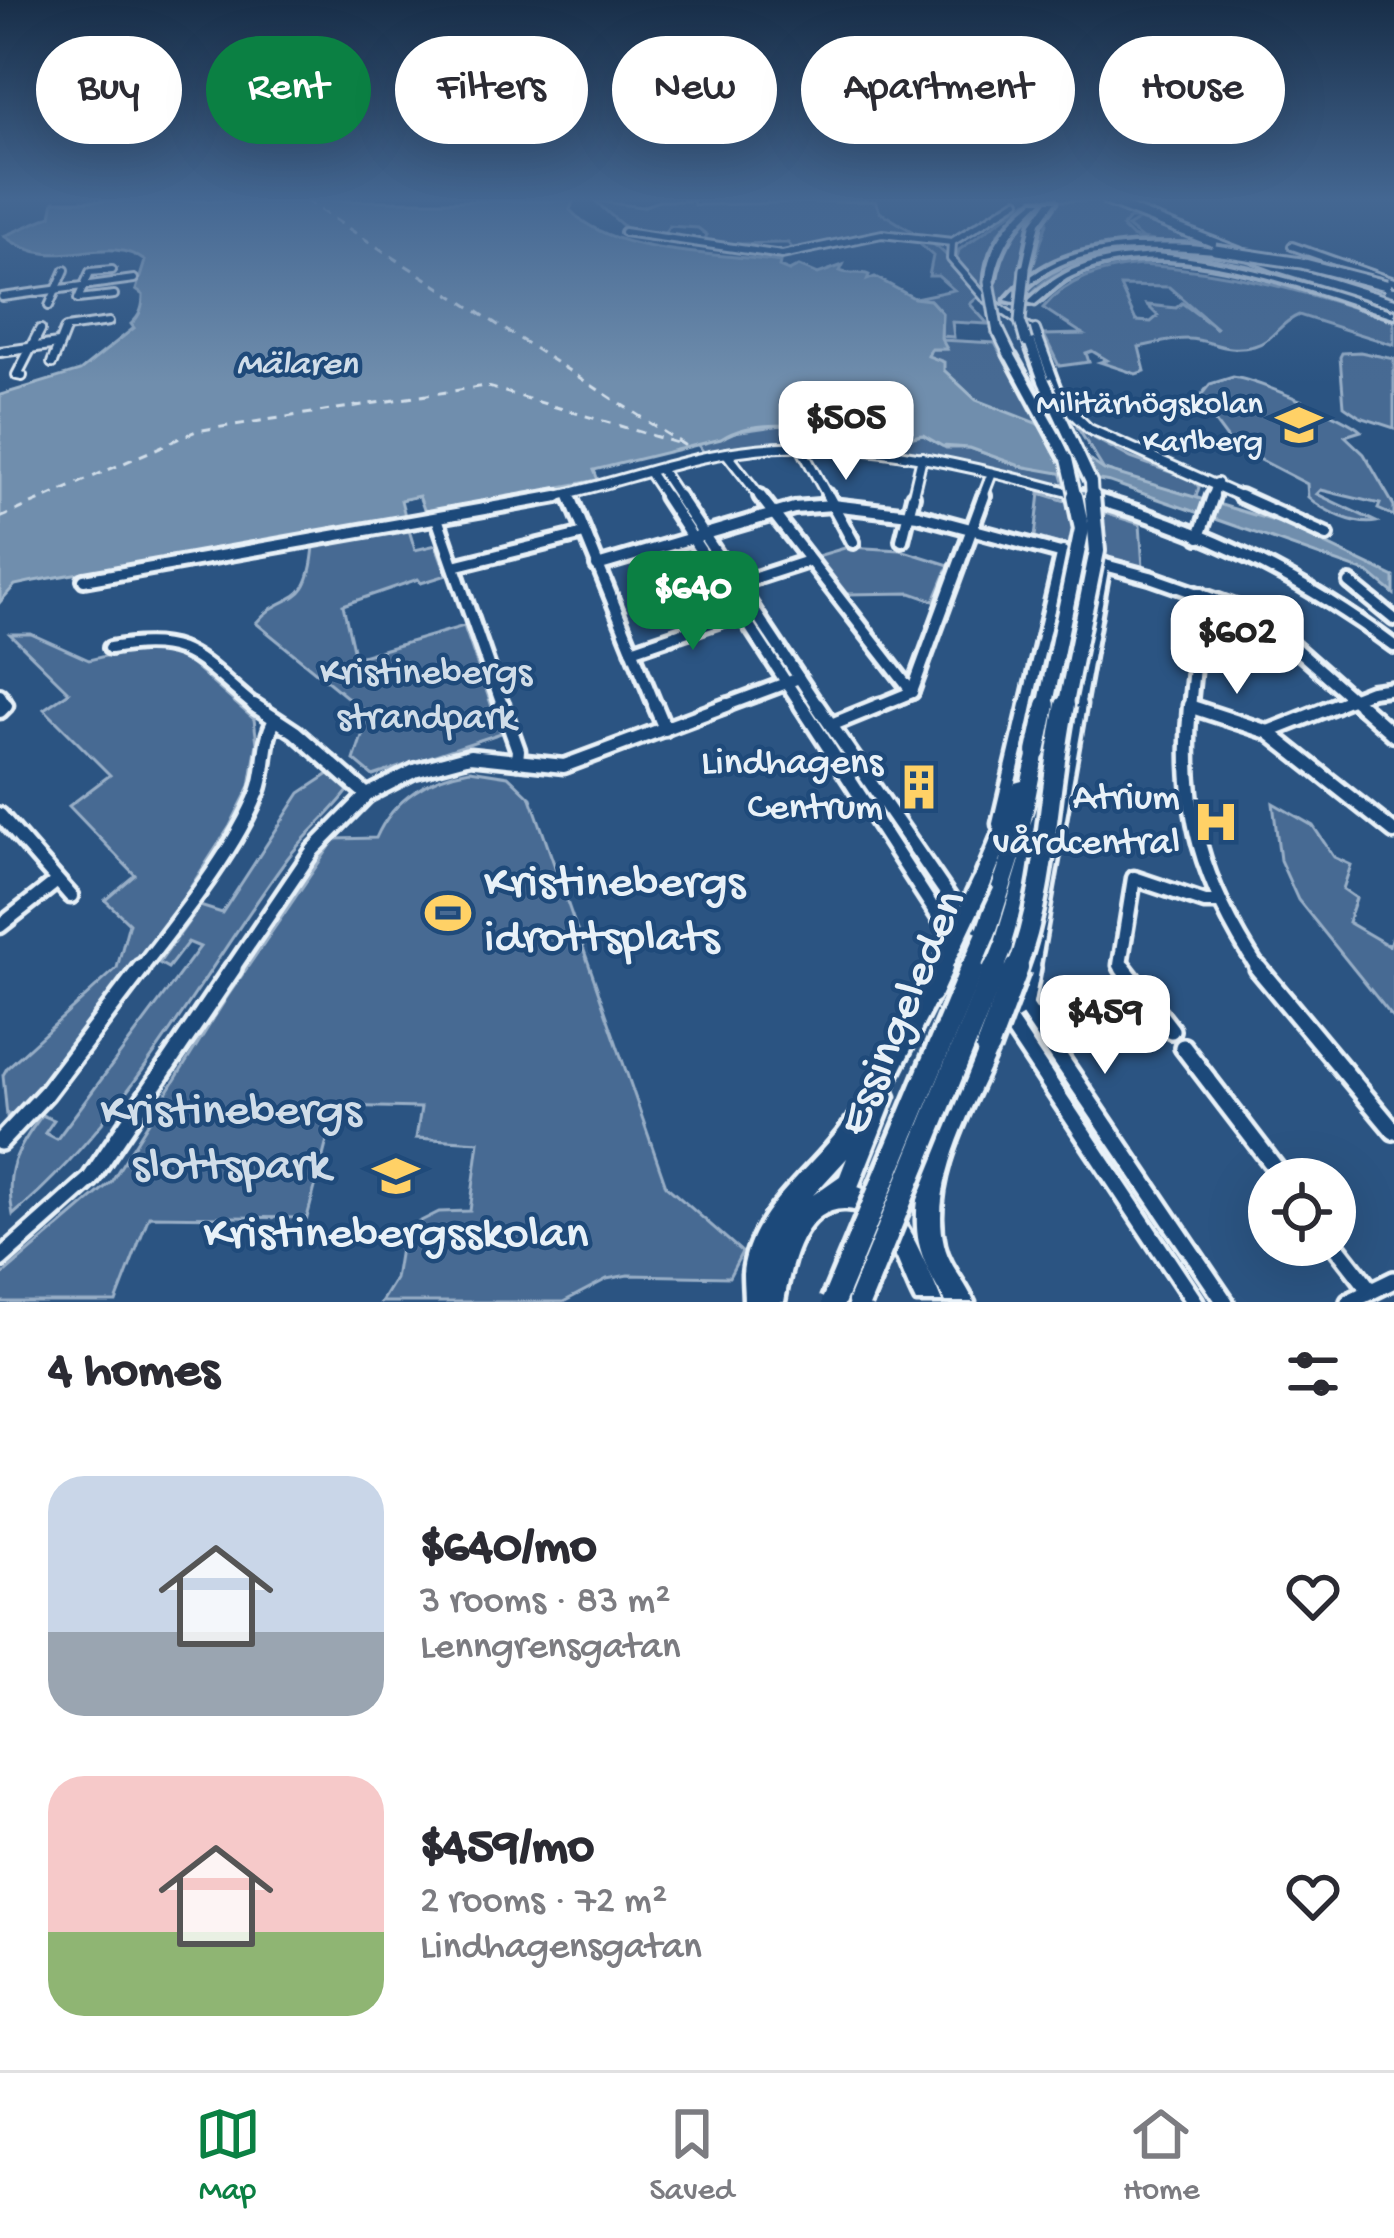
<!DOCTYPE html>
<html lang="en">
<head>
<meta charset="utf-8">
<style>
	body { margin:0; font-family:"Gochi Hand",sans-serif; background:#f2f2f3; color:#2b2b33; height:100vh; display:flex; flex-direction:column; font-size:45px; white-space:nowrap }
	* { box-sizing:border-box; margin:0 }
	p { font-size:39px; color:#7c7c81 }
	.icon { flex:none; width:66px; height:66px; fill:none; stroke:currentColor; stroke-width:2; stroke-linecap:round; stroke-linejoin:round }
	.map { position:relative; height:1302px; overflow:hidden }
	.panel { display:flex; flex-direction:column; background:#fff; flex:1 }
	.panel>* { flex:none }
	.banner { position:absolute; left:36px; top:36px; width:1323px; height:108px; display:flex; gap:24px }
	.controls { position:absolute; left:1248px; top:1158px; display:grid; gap:24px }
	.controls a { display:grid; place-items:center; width:108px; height:108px; border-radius:50%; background:#fff; box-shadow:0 12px 48px #0002; font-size:60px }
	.price { position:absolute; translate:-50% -102px; padding:0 27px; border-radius:24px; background:#fff; color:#222; font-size:39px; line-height:78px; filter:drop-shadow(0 3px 6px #0008) }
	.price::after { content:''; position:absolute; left:50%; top:72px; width:36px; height:27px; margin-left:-18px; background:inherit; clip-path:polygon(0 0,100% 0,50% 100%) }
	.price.current { background:#0b8043; color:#fff }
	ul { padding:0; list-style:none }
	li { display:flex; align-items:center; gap:36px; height:300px; padding:0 48px }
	li span { display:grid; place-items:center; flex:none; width:336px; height:240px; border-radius:36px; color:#555 }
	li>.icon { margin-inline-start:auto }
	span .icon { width:144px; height:144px; fill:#fffc; stroke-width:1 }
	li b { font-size:51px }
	h2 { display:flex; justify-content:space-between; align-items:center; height:144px; padding:0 48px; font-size:51px }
	.pill { padding:0 42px; border-radius:54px; background:#fff; box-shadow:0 12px 48px #0002; font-size:42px; line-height:108px }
	.pill.current { background:#0b8043; color:#fff }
	.tabs { display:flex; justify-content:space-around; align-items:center; height:168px; border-top:3px solid #e1e1e2; background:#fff; font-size:33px; color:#7c7c81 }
	.tabs a { display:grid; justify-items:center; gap:6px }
	.tabs .current { color:#0b8043 }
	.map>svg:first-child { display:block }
	.green { fill:#476b93; stroke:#98aec6; stroke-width:3; fill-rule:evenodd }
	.water { fill:#708ead; stroke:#a0b6cb; stroke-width:3 }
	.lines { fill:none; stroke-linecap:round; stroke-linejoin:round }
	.ferry { stroke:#d0dde9; stroke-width:3; stroke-dasharray:9 8; stroke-linecap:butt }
	.minor-far4-casing { stroke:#e8f1f8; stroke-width:12 }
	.minor-far3-casing { stroke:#e8f1f8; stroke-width:14 }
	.minor-far2-casing { stroke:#e8f1f8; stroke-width:20 }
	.minor-far1-casing { stroke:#e8f1f8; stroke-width:21 }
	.minor-casing { stroke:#e8f1f8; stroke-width:24 }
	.major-casing { stroke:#e8f1f8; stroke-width:14 }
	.highway-casing { stroke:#e8f1f8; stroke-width:9 }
	.minor-far4 { stroke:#1f4a7a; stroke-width:6 }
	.minor-far3 { stroke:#1f4a7a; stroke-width:8 }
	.minor-far2 { stroke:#1f4a7a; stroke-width:10 }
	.minor-far1 { stroke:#1f4a7a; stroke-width:12 }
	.minor { stroke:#1f4a7a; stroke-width:15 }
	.major { stroke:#1f4a7a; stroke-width:8 }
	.highway { fill:#1f4a7a; fill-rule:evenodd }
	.highway-bridge-far4-casing { stroke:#e8f1f8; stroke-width:15; stroke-linecap:butt }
	.highway-bridge-far3-casing { stroke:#e8f1f8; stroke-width:16; stroke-linecap:butt }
	.highway-bridge-far2-casing { stroke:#e8f1f8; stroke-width:22; stroke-linecap:butt }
	.highway-bridge-far1-casing { stroke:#e8f1f8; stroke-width:27; stroke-linecap:butt }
	.highway-bridge-casing { stroke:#e8f1f8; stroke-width:32; stroke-linecap:butt }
	.highway-bridge-far4 { stroke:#1f4a7a; stroke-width:9 }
	.highway-bridge-far3 { stroke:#1f4a7a; stroke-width:10 }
	.highway-bridge-far2 { stroke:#1f4a7a; stroke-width:14 }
	.highway-bridge-far1 { stroke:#1f4a7a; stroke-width:18 }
	.highway-bridge { stroke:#1f4a7a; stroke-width:22 }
	.labels { text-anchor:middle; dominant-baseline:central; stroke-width:9; stroke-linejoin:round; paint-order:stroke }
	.far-poi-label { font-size:33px; fill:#e8f1f8; stroke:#1f4a7a; text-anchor:end }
	.far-water-label { font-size:36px; font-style:italic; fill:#d0dde9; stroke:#1f4a7a }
	.park-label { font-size:39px; fill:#d0dde9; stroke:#1f4a7a }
	.poi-label { font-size:39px; fill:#e8f1f8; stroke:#1f4a7a; text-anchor:end }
	.near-poi-label { font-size:48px; fill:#e8f1f8; stroke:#1f4a7a; text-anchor:start }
	.near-street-label { font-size:48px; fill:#e8f1f8; stroke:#1f4a7a }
	.near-park-label { font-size:48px; fill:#d0dde9; stroke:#1f4a7a }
</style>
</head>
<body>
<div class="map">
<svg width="1394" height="1302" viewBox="0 0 1394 1302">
	<rect width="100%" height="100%" fill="#2b5482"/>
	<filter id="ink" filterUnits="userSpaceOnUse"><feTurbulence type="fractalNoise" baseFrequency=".00833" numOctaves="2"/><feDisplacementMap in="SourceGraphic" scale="24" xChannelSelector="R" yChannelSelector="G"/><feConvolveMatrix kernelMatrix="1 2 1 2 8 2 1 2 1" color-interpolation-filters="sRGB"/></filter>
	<g filter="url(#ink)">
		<g class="green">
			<path d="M595,201L642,207L659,201H693L694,205L875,201L880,212L913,232L856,235L796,253L788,243C758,242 733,247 704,241L707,235L698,228L669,226L662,237L629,231Z"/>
			<polygon points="1027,201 1032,201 998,233 984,292 956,261 959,250"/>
			<path d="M1042,201H1048L1027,234L1019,282L1002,304L995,299C993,258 1009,226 1042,201Z"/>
			<polygon points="1057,201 1102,201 1150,219 1129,219 1122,227 1132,237 1154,245 1079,254 1030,275 1047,223 1044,219"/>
			<path d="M1139,220L1394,305V311C1304,282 1099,205 1027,299L1028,285C1084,246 1150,250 1215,252L1142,239L1127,227Z"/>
			<path d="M925,240C950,250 960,278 979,296L970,304L988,324L952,322L954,337L941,336L942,313L930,300L915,298L954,290L938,276H929L933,256L920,244Z"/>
			<path d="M1141,265C1230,270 1309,292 1394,321V345L1299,315C1277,324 1275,340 1254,346C1224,354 1212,339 1188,339C1172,339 1154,344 1139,347L1145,371L1136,374L1100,362L1107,360L1092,351L1086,353L1089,362L1059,366L1044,335L1083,334L1043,308C1067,278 1102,269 1141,265ZM1120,286L1169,287L1217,329L1182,303L1176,308L1147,305L1158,316L1151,322L1136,321Z"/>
			<polygon points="941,340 995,343 1041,429 976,400 928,356 931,349 946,349"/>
			<polygon points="1360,352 1394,359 1394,428 1360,417 1344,406 1340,357 1342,353"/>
			<path d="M1233,377C1255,380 1346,417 1361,431L1345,436L1364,454L1394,506V516L1378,509L1380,504L1321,490L1317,494L1376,522C1356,526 1323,511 1308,497L1307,484L1232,445L1198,399L1210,384Z"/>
			<path d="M796,423L854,437L899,440L923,435L946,448H970L1020,466L1061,472L1066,488C946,456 829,425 705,454L698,445L734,432Z"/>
			<polygon points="1079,430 1131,458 1193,480 1199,487 1195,500 1104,470"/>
			<polygon points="1040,493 1140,524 1143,568 1035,537"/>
			<path d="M409,530L415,550L436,545L447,575L421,583L418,579L343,605L355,658L464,626L501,733L373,776L354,760L369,715L256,623C286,587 308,614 314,546Z"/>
			<polygon points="848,547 901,550 949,565 934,601 911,593 846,594 814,557"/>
			<polygon points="10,634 31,634 89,660 146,646 176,651 254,719 257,743 250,786 230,826 174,913 25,1107 7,1116 3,1075 7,1068 117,968 129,923 105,900 135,875 69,806 110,775 44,709 69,692"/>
			<path d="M470,770L508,776L531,798L666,1186L742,1252L729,1277L628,1275L607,1279L563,1302H381L395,1279L403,1230L439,1212L470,1211L479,1142L416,1138L421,1108L336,1106L307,1218L149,1216L116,1302H0V1277L111,1182L227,997L335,839L376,838C393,799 429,777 470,770Z"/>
			<path d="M329,774L348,791C330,815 306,834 287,859C198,980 129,1117 13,1215C4,1171 16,1150 42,1115L54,1120L45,1133L57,1139L200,947L188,942L168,968L159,963L200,906L222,913L300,793Z"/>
			<polygon points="1273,803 1313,826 1334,857 1351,865 1343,889 1356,898 1348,922 1389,946 1394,929 1394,1019 1298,900 1280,860"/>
		</g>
		<path class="water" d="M54,201H573L570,210C614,257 718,252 780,262L779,267L789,271L799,266L818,274L843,265L840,271C851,276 859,270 869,275L867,280L875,277L914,298L930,300L942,313L941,338L947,349H931L928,356L944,362V370L976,400L1036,423L1104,470L1281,523L1394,577V594L1369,573L1110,482L1020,466L970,448L942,446L923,435C913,436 905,440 895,440C845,437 767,409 721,439L594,470L598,480L425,512L419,496L401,500L405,516L34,581L15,585L0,602V395L80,371L134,328L131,324C140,316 143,308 143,295L136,290L145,261C104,230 57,277 4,236L51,216Z"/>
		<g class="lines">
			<polyline class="ferry" points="0,518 196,431 485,386 684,445 306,201"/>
			<g class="minor-far4-casing">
				<g id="minor-far4">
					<polyline points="624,232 782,255 882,234 952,242"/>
					<polyline points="952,242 951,259 984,297 1036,333"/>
					<polyline points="952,242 1017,201"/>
					<polyline points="1292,246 1394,282"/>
					<polyline points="112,270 90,272 78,299 114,295"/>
					<polyline points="2,297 134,279"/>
					<polyline points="49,306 65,270"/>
					<polyline points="39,333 41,329"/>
					<polyline points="64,333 66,328 109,322"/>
				</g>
			</g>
			<g class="minor-far3-casing">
				<g id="minor-far3">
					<polyline points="1035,330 1062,403 1089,429 1246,499"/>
					<polyline points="0,352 58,344"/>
					<polyline points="52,363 65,330"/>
					<polyline points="22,376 17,375 40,330"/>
					<polyline points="800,446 829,499"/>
					<polyline points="727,454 762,499"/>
					<polyline points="662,472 680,499"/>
					<polyline points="651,475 667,499"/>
					<polyline points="569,494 571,499"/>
					<path d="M543,499C609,486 673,460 740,451C857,434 982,469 1094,499"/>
					<polyline points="912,499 922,457"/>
					<polyline points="982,499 992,473"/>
					<polyline points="1212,499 1217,483"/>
				</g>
			</g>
			<g class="minor-far2-casing">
				<g id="minor-far2">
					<polyline points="570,496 656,708"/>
					<polyline points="665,496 803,708"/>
					<polyline points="678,496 819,708"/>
					<polyline points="760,496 912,692"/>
					<polyline points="828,496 853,542"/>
					<path d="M1083,496C1195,526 1301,576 1394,646"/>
					<polyline points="1240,496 1327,535"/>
					<polyline points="438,521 503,708"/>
					<polyline points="1199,537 1213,496"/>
					<polyline points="902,540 913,496"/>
					<polyline points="454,566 584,534"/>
					<polyline points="597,566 794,508 832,505 918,515 1150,577 1241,609 1278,633 1363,708"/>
					<polyline points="84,580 558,496"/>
					<polyline points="1350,583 1394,619"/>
					<polyline points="737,584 808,561"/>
					<path d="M110,648C189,633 199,661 257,708"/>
					<polyline points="632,650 741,613"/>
					<polyline points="0,695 6,705 3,708"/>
					<polyline points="719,708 799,678"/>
					<polyline points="873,708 912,692 984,496"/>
					<polyline points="1026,708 1063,552"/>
					<polyline points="1078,708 1104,564"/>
					<polyline points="1190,708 1201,594"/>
					<polyline points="1328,708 1371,691 1394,688"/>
				</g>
			</g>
			<g class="minor-far1-casing">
				<g id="minor-far1">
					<polyline points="254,705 295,732 367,795"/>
					<polyline points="502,705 518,750 517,761"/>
					<polyline points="655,705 665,729"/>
					<polyline points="801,705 973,970"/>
					<polyline points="817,705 997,967"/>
					<path d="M1190,705C1180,811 1202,883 1260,971"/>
					<polyline points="1360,705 1394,735"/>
					<polyline points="1192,707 1268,732 1394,832"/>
					<polyline points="0,711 6,705"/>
					<polyline points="831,725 880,705"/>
					<polyline points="1268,732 1336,705"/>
					<polyline points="0,815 71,896"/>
					<polyline points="999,824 1027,705"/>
					<polyline points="0,926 57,881"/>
					<path d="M139,971C178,920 234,852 258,792C267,769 262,742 275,720"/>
					<polyline points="231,971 313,850 367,795 414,771 470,756 564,766 727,705"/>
					<polyline points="1032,971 1079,705"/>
					<polyline points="1125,971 1120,965 1134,878 1205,902 1220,902"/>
				</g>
			</g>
			<g class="minor-casing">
				<g id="minor">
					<polyline points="1123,968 1171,1030"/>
					<polyline points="1258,968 1394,1131"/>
					<polyline points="1012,987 1225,1302"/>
					<polyline points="1001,1010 1195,1302"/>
					<polyline points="1006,1017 1025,1005 1032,968"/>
					<polyline points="1183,1047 1284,1179"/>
					<polyline points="0,1142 46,1093 141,968"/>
					<polyline points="1335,1245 1370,1290"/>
					<polyline points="0,1259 90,1179 233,968"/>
					<polyline points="1349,1302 1394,1280"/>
				</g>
			</g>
			<g class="major-casing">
				<polyline id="major" points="1107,201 1275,266 1394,303"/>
			</g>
			<g class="highway-casing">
				<g id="highway">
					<path d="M1034,201H1042C1016,224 1000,246 994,281L986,283C986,250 1008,221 1034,201Z"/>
					<polygon points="1048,201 1056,201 1040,223 1029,269 1022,271 1032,223"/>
					<path d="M1133,245C1161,245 1193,242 1219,250L1215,253C1156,249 1082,242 1034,281C1026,287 1020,295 1014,302L1006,300C1042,258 1080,250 1133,245Z"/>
					<path d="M1156,254C1239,262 1315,285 1394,311V317C1303,289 1164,231 1072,276C1058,282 1047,295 1035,304L1027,302C1070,262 1099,258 1156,254Z"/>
					<polygon points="1021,326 1030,328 1049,381 1048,383 1039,381 1020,328"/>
					<polygon points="1006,353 1015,355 1073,459 1071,462 1067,463 1061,459 1005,355"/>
					<polygon points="1036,745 1042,747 1044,752 1030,825 1037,805 1043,803 1049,805 1052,811 1014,946 1011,953 1004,956 997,953 994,946 1029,830 995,936 992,943 985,946 978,943 975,936 1003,854 989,888 982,891 975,888 973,882 1015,783 1022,781 1030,747"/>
					<path d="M930,982L937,985L940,992L891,1089L894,1096L858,1187C868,1191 877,1194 885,1200C908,1217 930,1274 942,1302H916C903,1277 896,1247 878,1226C869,1215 860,1210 846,1209C802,1207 790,1268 784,1302H744C744,1293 743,1283 743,1274C749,1209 811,1171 845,1122C876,1080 899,1032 923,985ZM847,1158L840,1176L813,1195Z"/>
					<path d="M987,1037L995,1040L998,1048C974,1105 929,1180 944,1244C949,1266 965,1281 974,1302H946C934,1283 924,1265 919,1243C906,1178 954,1098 979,1040Z"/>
				</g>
			</g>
			<use href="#minor-far4" class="minor-far4"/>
			<use href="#minor-far3" class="minor-far3"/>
			<use href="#minor-far2" class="minor-far2"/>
			<use href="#minor-far1" class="minor-far1"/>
			<use href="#minor" class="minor"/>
			<use href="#major" class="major"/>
			<use href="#highway" class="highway"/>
			<g class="highway-bridge-far4-casing">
				<g id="highway-bridge-far4">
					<polyline points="1215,250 1301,263 1386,285"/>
					<polyline points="989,281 998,333"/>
					<polyline points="1024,333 1020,321 1025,269"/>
				</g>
			</g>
			<g class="highway-bridge-far3-casing">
				<g id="highway-bridge-far3">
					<polyline points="998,330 1010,355"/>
					<polyline points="1023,330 1026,341"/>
					<polyline points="1044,381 1091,482 1092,499"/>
					<polyline points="1067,459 1076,499"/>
				</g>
			</g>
			<g class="highway-bridge-far2-casing">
				<g id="highway-bridge-far2">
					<polyline points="1045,708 1082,529 1075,496"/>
					<polyline points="1065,708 1097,551 1092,496"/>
				</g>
			</g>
			<g class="highway-bridge-far1-casing">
				<g id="highway-bridge-far1">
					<polyline points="1036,752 1046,705"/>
					<polyline points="940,971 982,882"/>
					<polyline points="970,971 985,936"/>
					<polyline points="994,971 1004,946"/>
					<path d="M1016,971C1048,886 1047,794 1065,705"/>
				</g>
			</g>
			<g class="highway-bridge-casing">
				<g id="highway-bridge">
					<polyline points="930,992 941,968"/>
					<polyline points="987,1048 1017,968"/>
					<polyline points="833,1302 972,968"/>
					<polyline points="859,1302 995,968"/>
				</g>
			</g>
			<use href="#highway-bridge-far4" class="highway-bridge-far4"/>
			<use href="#highway-bridge-far3" class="highway-bridge-far3"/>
			<use href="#highway-bridge-far2" class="highway-bridge-far2"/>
			<use href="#highway-bridge-far1" class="highway-bridge-far1"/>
			<use href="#highway-bridge" class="highway-bridge"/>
		</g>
	</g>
	<linearGradient id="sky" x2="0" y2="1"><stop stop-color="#182e48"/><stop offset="0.52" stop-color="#446792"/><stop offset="1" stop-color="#446792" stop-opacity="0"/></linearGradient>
	<rect width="1394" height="383" fill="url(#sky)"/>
	<defs>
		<g id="university-bare" transform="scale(3.6)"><path d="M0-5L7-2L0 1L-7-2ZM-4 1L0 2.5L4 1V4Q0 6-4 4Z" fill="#ffd166" stroke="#1f4a7a" stroke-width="2.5" paint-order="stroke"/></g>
		<g id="building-bare" transform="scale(3.6)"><path d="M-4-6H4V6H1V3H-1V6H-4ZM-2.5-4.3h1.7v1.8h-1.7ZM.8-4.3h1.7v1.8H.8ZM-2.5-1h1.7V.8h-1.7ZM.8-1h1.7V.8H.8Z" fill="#ffd166" stroke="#1f4a7a" stroke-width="2.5" paint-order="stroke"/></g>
		<g id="hospital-bare" transform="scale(3.6)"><path d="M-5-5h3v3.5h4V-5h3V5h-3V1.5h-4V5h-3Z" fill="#ffd166" stroke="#1f4a7a" stroke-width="2.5" paint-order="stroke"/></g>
		<g id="stadium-bare" transform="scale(3.6)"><path d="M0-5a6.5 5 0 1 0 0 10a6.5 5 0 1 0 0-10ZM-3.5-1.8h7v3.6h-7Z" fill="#ffd166" stroke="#1f4a7a" stroke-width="2.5" paint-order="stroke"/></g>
		<g id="school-bare" transform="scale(3.6)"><path d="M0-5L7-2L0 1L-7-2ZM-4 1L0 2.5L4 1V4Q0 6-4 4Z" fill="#ffd166" stroke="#1f4a7a" stroke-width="2.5" paint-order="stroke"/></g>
	</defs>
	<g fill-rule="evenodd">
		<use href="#university-bare" x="1299" y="425"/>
		<use href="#building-bare" x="919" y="787"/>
		<use href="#hospital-bare" x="1216" y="822"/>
		<use href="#stadium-bare" x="448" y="913"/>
		<use href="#school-bare" x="396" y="1176"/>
	</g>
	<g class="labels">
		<g class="far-poi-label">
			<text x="1263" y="406">Militärhögskolan<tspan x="1263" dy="38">Karlberg</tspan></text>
		</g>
		<g class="far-water-label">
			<text x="297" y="366">Mälaren</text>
		</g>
		<g class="park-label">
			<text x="426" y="675">Kristinebergs<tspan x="426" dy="45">strandpark</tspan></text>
		</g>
		<g class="poi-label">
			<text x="883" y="765">Lindhagens<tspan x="883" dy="45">Centrum</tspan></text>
			<text x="1180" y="800">Atrium<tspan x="1180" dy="45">vårdcentral</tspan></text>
		</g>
		<g class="near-poi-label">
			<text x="484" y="885">Kristinebergs<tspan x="484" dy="55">idrottsplats</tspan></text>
			<text x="396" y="1236" text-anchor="middle">Kristinebergsskolan</text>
		</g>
		<g class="near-street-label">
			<text transform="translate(905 1014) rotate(-67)">Essingeleden</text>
		</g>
		<g class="near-park-label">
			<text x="231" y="1113">Kristinebergs<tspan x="231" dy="55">slottspark</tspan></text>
		</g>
	</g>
</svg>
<div class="controls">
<a><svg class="icon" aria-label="locate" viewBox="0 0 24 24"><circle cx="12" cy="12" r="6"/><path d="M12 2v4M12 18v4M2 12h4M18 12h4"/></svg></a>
</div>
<b class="price" style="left:846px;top:483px">$505</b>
<b class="price current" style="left:693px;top:653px">$640</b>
<b class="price" style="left:1237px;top:697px">$602</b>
<b class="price" style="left:1105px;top:1077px">$459</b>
<div class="banner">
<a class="pill">Buy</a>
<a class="pill current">Rent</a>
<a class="pill">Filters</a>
<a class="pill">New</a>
<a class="pill">Apartment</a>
<a class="pill">House</a>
</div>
</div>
<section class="panel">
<h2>4 homes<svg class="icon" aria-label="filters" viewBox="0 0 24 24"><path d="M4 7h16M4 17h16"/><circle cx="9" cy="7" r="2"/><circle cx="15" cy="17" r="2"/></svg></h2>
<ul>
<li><span style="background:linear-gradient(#c9d6e8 65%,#9aa5b1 0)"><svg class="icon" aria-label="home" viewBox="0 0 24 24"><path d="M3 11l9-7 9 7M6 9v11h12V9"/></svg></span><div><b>$640/mo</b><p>3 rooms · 83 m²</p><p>Lenngrensgatan</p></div><svg class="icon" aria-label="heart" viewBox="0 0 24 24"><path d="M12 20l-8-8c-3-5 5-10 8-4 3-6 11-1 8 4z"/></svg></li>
<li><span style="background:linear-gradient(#f6c9c9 65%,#8fb573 0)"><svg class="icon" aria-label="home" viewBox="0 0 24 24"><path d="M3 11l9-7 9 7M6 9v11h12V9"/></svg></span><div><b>$459/mo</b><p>2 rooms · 72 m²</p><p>Lindhagensgatan</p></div><svg class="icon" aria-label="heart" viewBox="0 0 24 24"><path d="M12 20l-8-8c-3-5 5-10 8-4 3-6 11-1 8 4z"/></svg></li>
</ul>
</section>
<nav class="tabs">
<a class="current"><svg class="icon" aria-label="map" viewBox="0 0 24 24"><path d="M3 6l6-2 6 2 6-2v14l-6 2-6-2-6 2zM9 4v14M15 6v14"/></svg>Map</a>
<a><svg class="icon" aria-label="saved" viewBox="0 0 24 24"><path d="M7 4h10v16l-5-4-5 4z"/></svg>Saved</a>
<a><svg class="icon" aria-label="home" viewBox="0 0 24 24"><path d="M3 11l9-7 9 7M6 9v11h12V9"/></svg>Home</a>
</nav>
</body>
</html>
